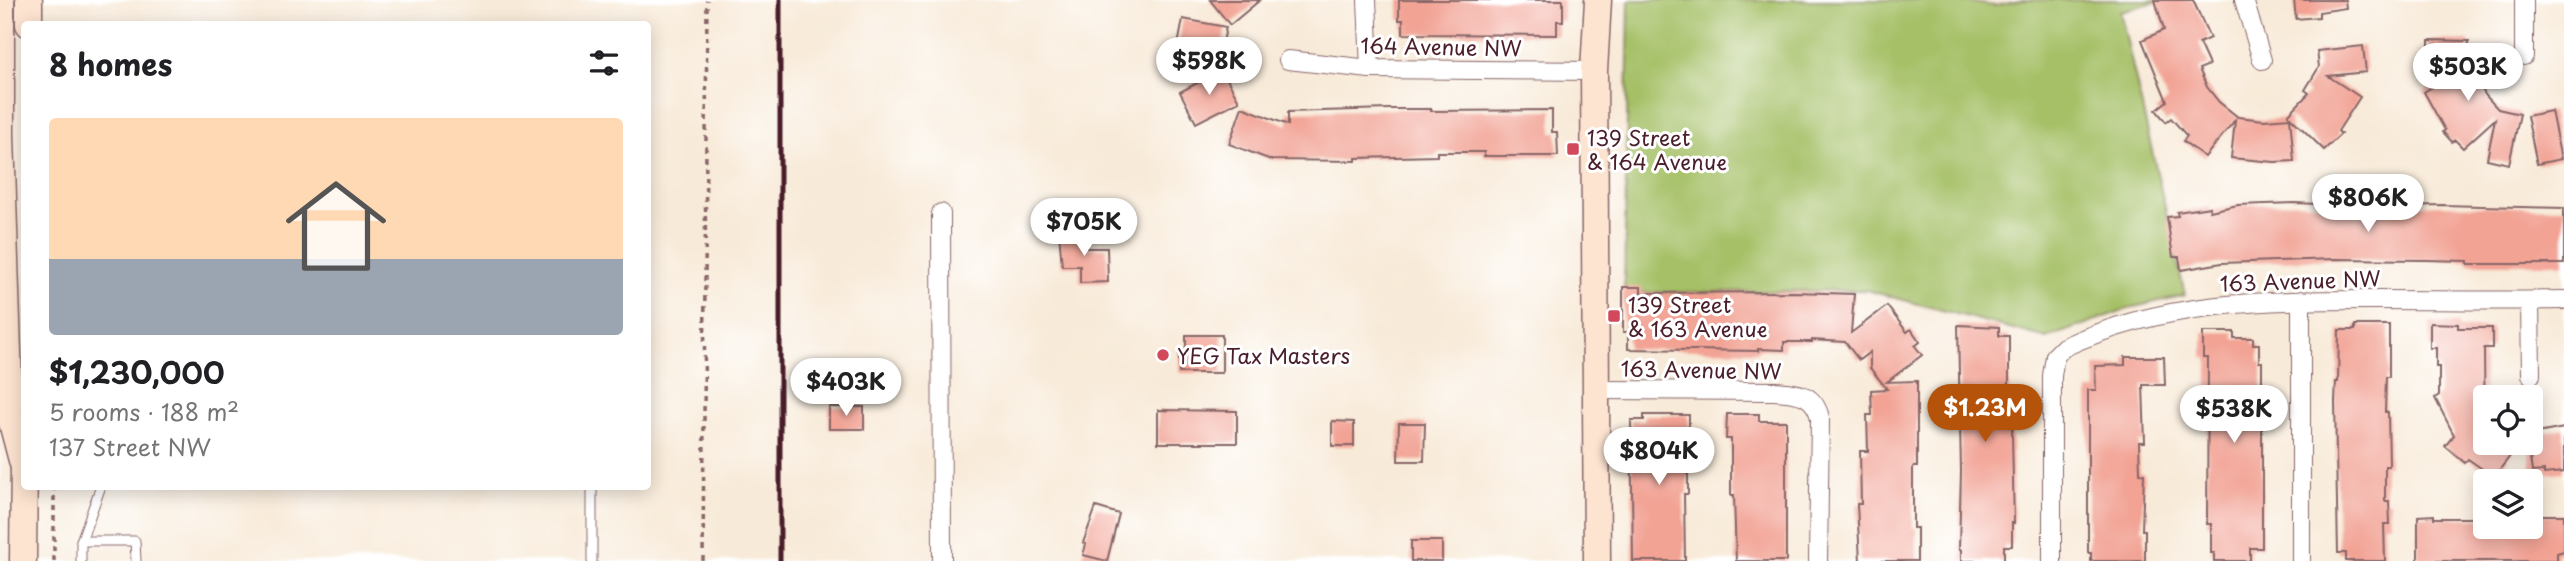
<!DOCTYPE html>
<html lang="en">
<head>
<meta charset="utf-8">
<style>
	body { margin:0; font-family:"Playpen Sans",sans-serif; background:#f6f6f6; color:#202124; height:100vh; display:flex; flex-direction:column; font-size:26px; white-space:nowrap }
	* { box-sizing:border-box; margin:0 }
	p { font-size:23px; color:#757577 }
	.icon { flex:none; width:38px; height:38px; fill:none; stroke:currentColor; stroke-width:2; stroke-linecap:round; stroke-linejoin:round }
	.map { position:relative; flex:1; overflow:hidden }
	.details { position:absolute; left:21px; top:21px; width:630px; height:469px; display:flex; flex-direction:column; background:#fff; border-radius:7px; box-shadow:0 4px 18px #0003 }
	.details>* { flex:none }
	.buttons { position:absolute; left:2473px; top:385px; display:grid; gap:14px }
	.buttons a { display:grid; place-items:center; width:70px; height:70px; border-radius:7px; background:#fff; box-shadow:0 4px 18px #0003; font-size:35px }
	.price { position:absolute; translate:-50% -60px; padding:0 16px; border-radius:24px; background:#fff; color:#222; font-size:23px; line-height:46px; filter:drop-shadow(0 2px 4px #0008) }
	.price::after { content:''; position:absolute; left:50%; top:42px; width:21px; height:16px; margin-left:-10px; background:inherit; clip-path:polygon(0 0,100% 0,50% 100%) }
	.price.active { background:#b45309; color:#fff }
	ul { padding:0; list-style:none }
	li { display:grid; align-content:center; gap:14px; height:371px; padding:0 28px }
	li+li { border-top:2px solid #e0e0e0 }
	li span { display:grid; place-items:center; height:217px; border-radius:7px; color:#555 }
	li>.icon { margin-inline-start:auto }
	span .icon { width:126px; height:126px; fill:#fffc; stroke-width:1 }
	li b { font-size:30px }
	h2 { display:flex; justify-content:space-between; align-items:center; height:84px; padding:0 28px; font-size:30px }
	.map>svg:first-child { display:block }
	.green { fill:#a5c066; stroke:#787048; stroke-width:2 }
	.building { fill:#f2a394 }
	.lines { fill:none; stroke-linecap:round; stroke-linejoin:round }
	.lane-casing { stroke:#876668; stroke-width:11 }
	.street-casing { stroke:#876668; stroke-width:20 }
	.secondary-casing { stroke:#876668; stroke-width:29 }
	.path { stroke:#876668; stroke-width:3.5; stroke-dasharray:5 5; stroke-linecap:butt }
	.lane { stroke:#fff; stroke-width:9 }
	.street { stroke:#fff; stroke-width:18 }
	.secondary { stroke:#fde4d1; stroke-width:26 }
	.rail { stroke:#4a1f2b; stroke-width:5 }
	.poi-dot { fill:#d1495b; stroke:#fff; stroke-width:2.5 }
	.labels { text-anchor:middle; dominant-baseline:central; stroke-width:6; stroke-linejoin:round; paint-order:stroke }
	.street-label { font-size:21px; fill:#4a1f2b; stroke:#fff }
	.poi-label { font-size:21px; fill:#4a1f2b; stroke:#fff; text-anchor:start }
</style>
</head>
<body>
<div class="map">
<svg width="2564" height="561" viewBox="0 0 2564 561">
	<rect width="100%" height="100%" fill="#fff"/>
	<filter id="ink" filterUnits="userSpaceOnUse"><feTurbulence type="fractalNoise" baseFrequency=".0143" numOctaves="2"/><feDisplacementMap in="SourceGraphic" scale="14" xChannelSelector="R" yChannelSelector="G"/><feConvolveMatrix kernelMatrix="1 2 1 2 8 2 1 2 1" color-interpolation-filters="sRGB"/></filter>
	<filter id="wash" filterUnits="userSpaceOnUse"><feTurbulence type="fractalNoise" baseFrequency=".00686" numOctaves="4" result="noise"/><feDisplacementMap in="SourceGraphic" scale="28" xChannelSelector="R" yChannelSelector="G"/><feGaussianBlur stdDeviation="1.57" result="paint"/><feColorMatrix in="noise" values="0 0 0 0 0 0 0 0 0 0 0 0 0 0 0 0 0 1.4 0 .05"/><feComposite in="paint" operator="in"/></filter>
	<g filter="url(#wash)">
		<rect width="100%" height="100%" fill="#f8ead8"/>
		<polygon class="green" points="1629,0 1954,0 1995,6 2023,0 2164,0 2120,11 2185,295 2130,308 2047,338 1866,290 1624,293"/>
		<g id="blocks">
			<g class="building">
				<polygon points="1210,0 1260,0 1230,25"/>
				<polygon points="1399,0 1563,0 1563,21 1557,21 1557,35 1403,34 1403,20 1399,20"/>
				<polygon points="2155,0 2193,0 2210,38 2199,43 2209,65 2199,69 2207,87 2219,102 2238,117 2264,120 2290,118 2294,161 2275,162 2231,158 2235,120 2205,157 2183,141 2187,136 2171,118 2166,122 2156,110 2167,101 2142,40 2164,30"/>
				<polygon points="2294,0 2345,0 2346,8 2319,12 2319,17 2296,19"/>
				<polygon points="1183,19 1226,27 1219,64 1176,56"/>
				<polygon points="2429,40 2469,41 2467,66 2486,96 2498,109 2520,114 2509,164 2487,159 2495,119 2463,148 2455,140 2452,142 2443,132 2445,130 2424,92 2466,66 2429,66"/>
				<polygon points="2363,46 2366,72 2328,76 2360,97 2338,131 2341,134 2324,150 2288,115 2309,93 2305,90 2319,67 2317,51"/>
				<polygon points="1222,70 1239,101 1196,123 1180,92"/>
				<polygon points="1242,107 1288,125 1288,112 1389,109 1431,109 1431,111 1552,110 1552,132 1557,132 1558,156 1484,156 1484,152 1437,152 1437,156 1356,158 1356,161 1271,160 1229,144"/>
				<polygon points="2551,111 2561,159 2537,164 2527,116"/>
				<polygon points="2342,201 2360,201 2360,204 2395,204 2395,206 2442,205 2564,208 2564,264 2468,264 2468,261 2426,260 2333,259 2222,263 2181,270 2179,257 2173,257 2167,217 2178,216 2177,212 2210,207 2210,211 2238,205 2294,203 2342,205"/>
				<polygon points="1059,233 1085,233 1086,248 1107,248 1108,282 1080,283 1080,266 1062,266"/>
				<polygon points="1623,287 1641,287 1641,293 1795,292 1854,294 1851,333 1887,306 1907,332 1911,329 1920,342 1915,346 1922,355 1887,382 1917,381 1917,467 1913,467 1913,528 1917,528 1917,561 1860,561 1857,504 1861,504 1860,451 1868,451 1867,415 1872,415 1871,390 1887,389 1870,368 1870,352 1859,360 1845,342 1812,340 1812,342 1784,342 1784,350 1758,349 1758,351 1628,349 1628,332 1623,332"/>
				<polygon points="2430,323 2458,324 2458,328 2492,328 2492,348 2484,348 2485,443 2520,443 2494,477 2468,459 2465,463 2445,446 2454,435 2435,398 2439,395 2439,367 2436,367 2436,348 2430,348"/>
				<polygon points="1958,325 1999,327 1999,336 2009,336 2009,394 2014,394 2012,436 2014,523 2012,523 2012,546 2004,546 2004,561 1961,561 1961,550 1959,550 1961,471"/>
				<polygon points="2355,325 2389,325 2389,377 2386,377 2385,412 2388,412 2389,466 2385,466 2385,501 2389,501 2390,524 2384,524 2385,561 2346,561 2346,553 2338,553 2335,401 2336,382 2338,382 2339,330 2355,330"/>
				<polygon points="2203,332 2234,332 2234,338 2253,338 2253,344 2259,344 2259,362 2262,362 2262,548 2250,548 2250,561 2214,561 2214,553 2211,553 2211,524 2207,524 2208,358 2203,358"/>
				<polygon points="1186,335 1222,335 1222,373 1179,373 1179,350 1186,350"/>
				<polygon points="2125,357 2164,357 2165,385 2143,385 2145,442 2139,442 2140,473 2144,474 2142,530 2145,530 2145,561 2091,561 2091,553 2088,553 2088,390 2096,390 2095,366 2125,365"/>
				<rect x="829" y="407" width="35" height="22"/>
				<polygon points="1158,410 1237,411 1237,443 1158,443"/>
				<polygon points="1727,414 1759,414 1759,421 1786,421 1786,561 1736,561 1734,495 1731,495 1731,439 1726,439"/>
				<polygon points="1644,415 1689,415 1689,439 1686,439 1686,471 1688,471 1688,494 1684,494 1685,561 1633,561 1631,420 1644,420"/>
				<polygon points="1332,421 1354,422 1354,446 1332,446"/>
				<polygon points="1399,423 1425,423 1424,461 1398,461"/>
				<polygon points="2564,428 2564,472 2544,474 2544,471 2532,472 2528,443 2533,443 2532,434"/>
				<polygon points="1096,507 1119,514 1107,561 1083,555 1086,544 1083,543"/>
				<polygon points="2434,515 2434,518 2485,518 2485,527 2530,527 2530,515 2564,515 2564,551 2557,553 2557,561 2418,561 2418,516"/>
				<rect x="1411" y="541" width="31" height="20"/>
			</g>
		</g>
	</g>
	<g filter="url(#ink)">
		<use href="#blocks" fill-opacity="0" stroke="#876668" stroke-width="2"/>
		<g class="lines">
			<g class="lane-casing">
				<g id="lane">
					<polyline points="592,486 592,561"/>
					<polyline points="81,541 135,541 136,561"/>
					<polyline points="81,561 81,541 101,486"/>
				</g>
			</g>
			<g class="street-casing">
				<g id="street">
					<polyline points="1367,0 1370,69"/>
					<polyline points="2244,0 2262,60"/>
					<polyline points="2524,56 2524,0"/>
					<polyline points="1288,60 1370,69 1594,71"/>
					<polyline points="941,213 942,561"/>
					<polyline points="2301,300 2301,561"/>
					<polyline points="2530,301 2531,375"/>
					<path d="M1597,390L1775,391C1798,393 1814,393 1820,418L1818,561"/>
					<path d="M2052,561V376L2055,356L2064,347C2163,301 2265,300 2372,300C2436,300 2500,301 2564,300"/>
				</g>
			</g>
			<g class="secondary-casing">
				<g id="secondary">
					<polyline points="1,0 1,135 10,415 23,464"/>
					<polyline points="29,0 29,24"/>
					<polyline points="23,561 24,458"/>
					<polyline points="1597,561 1594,71 1598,0"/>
				</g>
			</g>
			<g class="path">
				<polyline points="54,486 54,561"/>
				<polyline points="703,561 707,0"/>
			</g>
			<use href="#lane" class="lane"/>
			<use href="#street" class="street"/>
			<use href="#secondary" class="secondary"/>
			<polyline class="rail" points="780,0 780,561"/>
		</g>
	</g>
	<g class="poi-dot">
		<rect x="1566" y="142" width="14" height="14" rx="3.5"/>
		<rect x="1607" y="309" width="14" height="14" rx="3.5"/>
		<circle cx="1163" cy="355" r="7"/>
	</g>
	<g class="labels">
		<g class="street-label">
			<text transform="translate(1441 46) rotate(1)">164 Avenue NW</text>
			<text transform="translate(2300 280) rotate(-2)">163 Avenue NW</text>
			<text transform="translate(1701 369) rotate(1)">163 Avenue NW</text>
		</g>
		<g class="poi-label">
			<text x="1587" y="137">139 Street<tspan x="1587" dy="24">&amp; 164 Avenue</tspan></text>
			<text x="1628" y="304">139 Street<tspan x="1628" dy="24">&amp; 163 Avenue</tspan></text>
			<text x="1177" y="355">YEG Tax Masters</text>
		</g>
	</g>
</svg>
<div class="buttons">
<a><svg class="icon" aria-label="locate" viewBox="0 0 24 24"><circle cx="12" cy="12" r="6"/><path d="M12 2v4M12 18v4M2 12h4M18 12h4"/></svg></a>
<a><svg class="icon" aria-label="layers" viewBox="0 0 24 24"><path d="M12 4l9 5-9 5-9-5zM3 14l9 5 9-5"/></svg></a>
</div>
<b class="price" style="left:1209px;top:97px">$598K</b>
<b class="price" style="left:2468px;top:103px">$503K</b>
<b class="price" style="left:2368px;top:234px">$806K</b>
<b class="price" style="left:1084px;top:258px">$705K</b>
<b class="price" style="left:846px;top:418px">$403K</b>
<b class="price active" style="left:1985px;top:444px">$1.23M</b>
<b class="price" style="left:2234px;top:445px">$538K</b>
<b class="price" style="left:1659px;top:487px">$804K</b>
<section class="details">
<h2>8 homes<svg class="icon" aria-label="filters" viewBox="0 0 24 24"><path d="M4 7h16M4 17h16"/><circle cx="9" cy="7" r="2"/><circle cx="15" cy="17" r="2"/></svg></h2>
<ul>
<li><span style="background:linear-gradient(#ffd9b3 65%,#9aa5b1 0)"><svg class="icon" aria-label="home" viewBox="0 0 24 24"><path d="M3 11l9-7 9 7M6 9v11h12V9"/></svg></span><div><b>$1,230,000</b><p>5 rooms · 188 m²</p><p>137 Street NW</p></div></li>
</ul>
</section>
</div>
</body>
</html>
